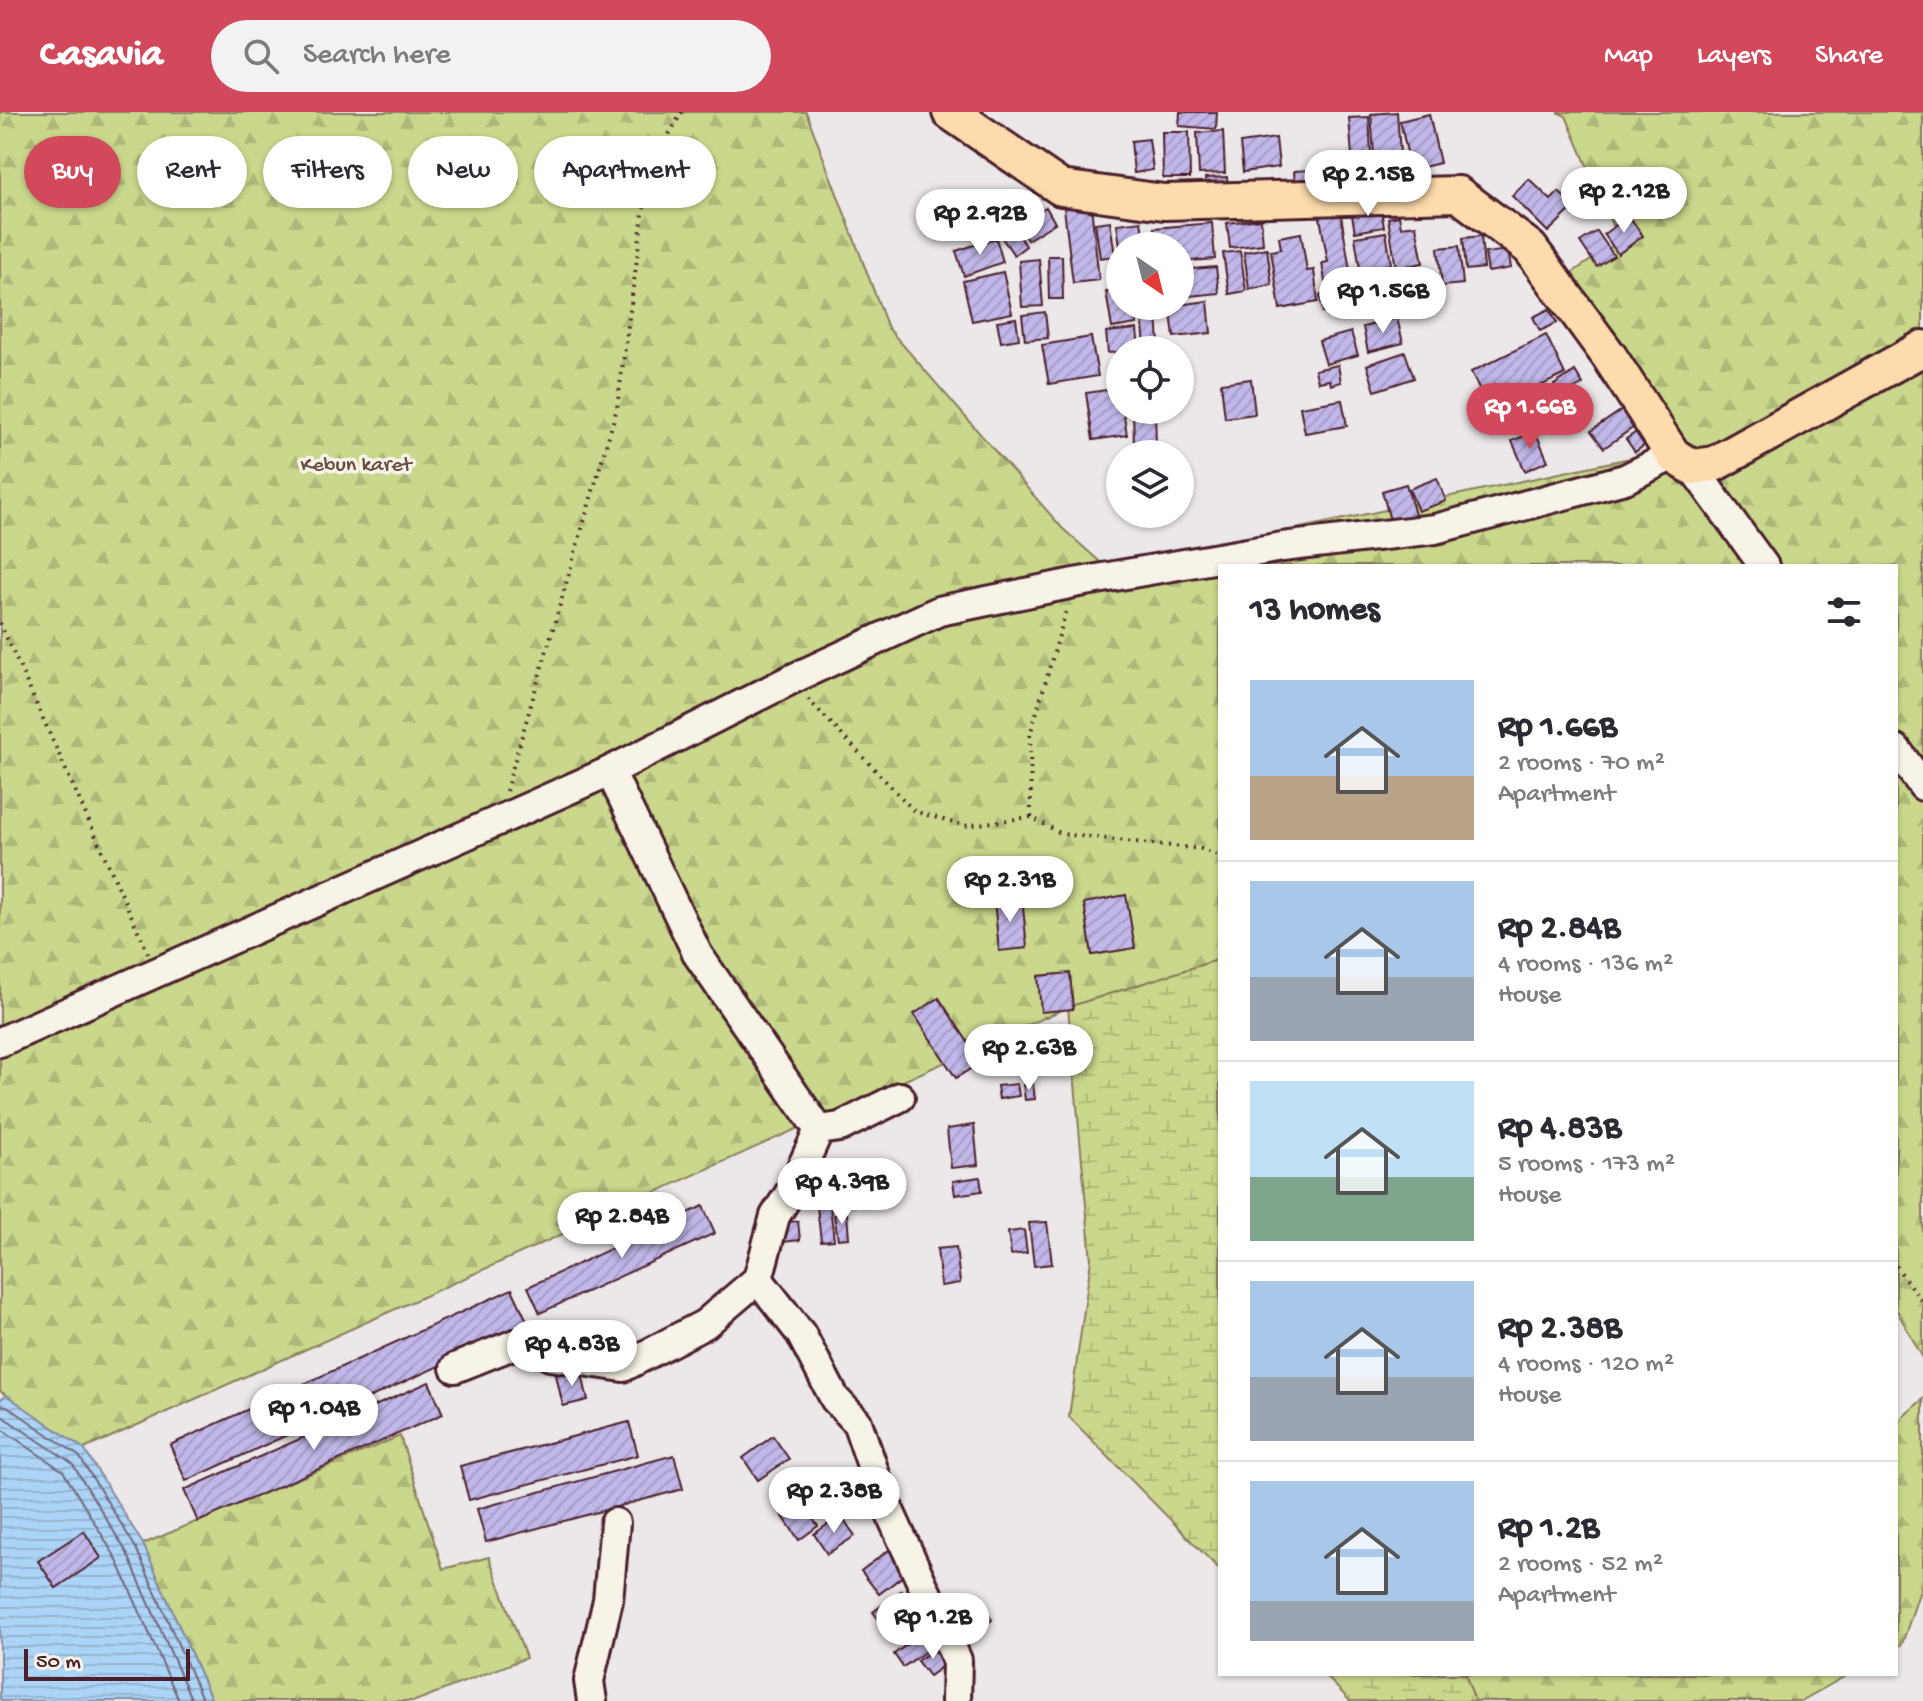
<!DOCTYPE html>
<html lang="en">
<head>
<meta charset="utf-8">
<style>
	body { margin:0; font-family:"Gochi Hand",sans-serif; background:#f2f2f3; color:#2b2b33; height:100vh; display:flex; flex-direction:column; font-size:30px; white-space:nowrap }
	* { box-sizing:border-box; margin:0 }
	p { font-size:26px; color:#7c7c81 }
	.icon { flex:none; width:44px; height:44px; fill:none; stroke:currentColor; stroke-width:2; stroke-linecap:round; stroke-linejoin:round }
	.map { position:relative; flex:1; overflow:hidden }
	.details { position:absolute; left:1218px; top:452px; width:680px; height:1112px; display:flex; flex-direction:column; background:#fff; border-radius:0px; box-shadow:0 2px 6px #0004 }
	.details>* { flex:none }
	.banner { position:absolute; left:24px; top:24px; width:760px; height:72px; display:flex; gap:16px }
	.needle { width:52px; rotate:145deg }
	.tools { position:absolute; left:1106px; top:120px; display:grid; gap:16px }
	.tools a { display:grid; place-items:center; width:88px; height:88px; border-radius:50%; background:#fff; box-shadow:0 2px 6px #0004; font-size:40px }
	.scale { position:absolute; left:24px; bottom:20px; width:166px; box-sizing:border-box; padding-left:8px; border:4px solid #4a1f2b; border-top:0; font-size:22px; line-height:28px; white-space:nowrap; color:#4a1f2b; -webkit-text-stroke:6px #f7f3e8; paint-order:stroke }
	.price { position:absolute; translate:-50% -68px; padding:0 18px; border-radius:28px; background:#fff; color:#222; font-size:26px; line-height:52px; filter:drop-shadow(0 2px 4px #0008) }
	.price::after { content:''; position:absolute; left:50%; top:48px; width:24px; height:18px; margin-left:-12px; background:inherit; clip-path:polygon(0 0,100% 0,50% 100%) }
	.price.on { background:#d1495b; color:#fff }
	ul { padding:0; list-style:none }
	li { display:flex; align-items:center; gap:24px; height:200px; padding:0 32px }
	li+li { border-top:2px solid #e1e1e2 }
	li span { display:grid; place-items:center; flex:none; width:224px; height:160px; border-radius:0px; color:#555 }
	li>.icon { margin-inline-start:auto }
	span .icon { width:96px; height:96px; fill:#fffc; stroke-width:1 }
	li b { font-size:34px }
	h2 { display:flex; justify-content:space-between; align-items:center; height:96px; padding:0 32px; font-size:34px }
	.pill { padding:0 28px; border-radius:36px; background:#fff; box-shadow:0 2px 6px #0004; font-size:28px; line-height:72px }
	.pill.on { background:#d1495b; color:#fff }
	header { display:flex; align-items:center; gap:48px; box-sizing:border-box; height:112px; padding:0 40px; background:#d1495b; color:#fff }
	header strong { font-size:38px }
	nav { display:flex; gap:44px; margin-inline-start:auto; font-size:28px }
	.search { width:560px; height:72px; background:#f2f2f3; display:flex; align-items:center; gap:20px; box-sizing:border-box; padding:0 28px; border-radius:44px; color:#7c7c81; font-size:30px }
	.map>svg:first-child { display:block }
	.forest { fill:url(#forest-firs); stroke:#8a7c5c; stroke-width:2 }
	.wetland { fill:url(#wetland-marsh); stroke:#8a7c5c; stroke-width:2 }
	.water { fill:url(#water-rules); stroke:#858ca5; stroke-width:2 }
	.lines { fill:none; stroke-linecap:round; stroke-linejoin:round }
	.shore { stroke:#71677c; stroke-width:2 }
	.building { fill:url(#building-hatch); stroke:#4a1f2b; stroke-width:2 }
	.minor-casing { stroke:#4a1f2b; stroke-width:34 }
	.major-casing { stroke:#4a1f2b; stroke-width:40 }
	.path { stroke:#4a1f2b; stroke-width:4; stroke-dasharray:2 6; stroke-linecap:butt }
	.minor { stroke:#f7f3e8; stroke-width:28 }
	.major { stroke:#fedbac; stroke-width:34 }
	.labels { text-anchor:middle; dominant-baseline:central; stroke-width:7; stroke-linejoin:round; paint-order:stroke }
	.park-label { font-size:22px; fill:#6a4d43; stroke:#f7f3e8 }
</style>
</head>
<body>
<header>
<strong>Casavia</strong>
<div class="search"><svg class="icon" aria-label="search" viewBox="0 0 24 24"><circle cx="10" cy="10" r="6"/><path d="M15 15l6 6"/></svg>Search here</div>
<nav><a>Map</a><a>Layers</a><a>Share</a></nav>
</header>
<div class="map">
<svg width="1923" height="1589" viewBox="0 0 1923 1589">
	<defs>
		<pattern id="forest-firs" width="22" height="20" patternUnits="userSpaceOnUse" patternTransform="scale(2)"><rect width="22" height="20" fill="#c9d88c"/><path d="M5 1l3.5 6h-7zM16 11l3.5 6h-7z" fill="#aeb979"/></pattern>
		<pattern id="wetland-marsh" width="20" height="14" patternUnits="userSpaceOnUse" patternTransform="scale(2)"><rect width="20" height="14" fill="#c9d88c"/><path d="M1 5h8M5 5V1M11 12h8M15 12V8" fill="none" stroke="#aeb979"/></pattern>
		<pattern id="water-rules" width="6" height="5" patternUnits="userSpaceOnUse" patternTransform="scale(2)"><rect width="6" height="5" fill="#acd4f6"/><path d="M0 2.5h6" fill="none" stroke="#96b6d3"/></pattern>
		<pattern id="building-hatch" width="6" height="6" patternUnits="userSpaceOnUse" patternTransform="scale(2)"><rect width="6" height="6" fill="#c1b7e8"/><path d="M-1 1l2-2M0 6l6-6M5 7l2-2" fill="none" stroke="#a79dc7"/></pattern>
	</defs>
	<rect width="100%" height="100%" fill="#ece7e8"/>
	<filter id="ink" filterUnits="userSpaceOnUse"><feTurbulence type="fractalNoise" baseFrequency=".0125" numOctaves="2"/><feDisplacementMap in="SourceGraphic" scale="16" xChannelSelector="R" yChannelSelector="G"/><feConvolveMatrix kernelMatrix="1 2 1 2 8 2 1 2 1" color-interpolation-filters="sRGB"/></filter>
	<g filter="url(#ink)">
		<g class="forest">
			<polygon points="0,0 806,0 888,216 1062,416 1108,457 1682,335 1560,169 1619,129 1566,4 1557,0 1923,0 1923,1246 1896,1197 1896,454 1220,454 1220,847 1068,895 84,1337 0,1279"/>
			<polygon points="1923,1287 1923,1469 1902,1532 1896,1536 1896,1311"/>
			<polygon points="400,1324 443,1457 489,1445 526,1546 415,1589 212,1589 143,1432"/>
			<polygon points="1465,1562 1849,1562 1801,1589 1475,1589"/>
		</g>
		<g class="wetland">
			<polygon points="1220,847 1220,1458 1069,1305 1091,1148 1068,895"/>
			<polygon points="1324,1562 1465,1562 1475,1589 1350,1589"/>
		</g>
		<polygon class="water" points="6,1283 84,1337 143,1432 212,1589 2,1589 0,1587 0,1288"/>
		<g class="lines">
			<g class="shore">
				<polyline points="0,1293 7,1294 79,1344 136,1436 203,1589"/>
				<polyline points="0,1303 72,1351 127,1441 192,1589"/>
				<polyline points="0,1316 63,1359 116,1446 179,1589"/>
			</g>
		</g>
		<g class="building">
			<polygon points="1180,0 1217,0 1216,17 1179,14"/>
			<polygon points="1397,0 1401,54 1375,56 1371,2"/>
			<polygon points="1429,2 1440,51 1411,58 1400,9"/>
			<polygon points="1369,5 1371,42 1352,44 1349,6"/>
			<polygon points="1223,19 1225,61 1199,62 1197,21"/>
			<polygon points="1162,20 1189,20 1190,66 1163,66"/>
			<polygon points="1276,26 1279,55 1243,60 1240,31"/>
			<polygon points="1149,27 1153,58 1134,61 1131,29"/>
			<polygon points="1311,58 1311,70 1295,72 1294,59"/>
			<polygon points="1227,65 1228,79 1206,80 1205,66"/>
			<polygon points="1529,67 1551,88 1559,80 1574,95 1548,120 1512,84"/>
			<polygon points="1091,93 1099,168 1073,171 1064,96"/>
			<polygon points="1380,93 1384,115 1355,120 1351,98"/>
			<polygon points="1046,95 1055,111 1027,128 1018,112"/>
			<polygon points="1340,97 1356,195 1323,201 1320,183 1327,182 1322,151 1328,150 1319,100"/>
			<polygon points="1399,104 1401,115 1416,113 1423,151 1396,156 1388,106"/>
			<polygon points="1629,104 1643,124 1618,142 1604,122"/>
			<polygon points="1261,107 1263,132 1230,136 1227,111"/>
			<polygon points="1110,109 1115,144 1100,146 1095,111"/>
			<polygon points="1141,109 1145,134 1120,135 1117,112"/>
			<polygon points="1212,111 1215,147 1180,150 1180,134 1155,134 1154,116"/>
			<polygon points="1015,117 1026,134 1014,143 1002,126"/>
			<polygon points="1597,119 1614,144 1597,155 1580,130"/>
			<polygon points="1386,120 1391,152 1360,157 1355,125"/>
			<polygon points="1301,121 1307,159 1314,158 1318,190 1280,197 1271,139 1281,137 1279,125"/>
			<polygon points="1481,124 1484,156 1466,158 1463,126"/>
			<polygon points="996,126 1003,150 964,164 956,139"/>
			<polygon points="1459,134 1463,172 1442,174 1438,136"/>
			<polygon points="1267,136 1272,173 1249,177 1244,140"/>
			<polygon points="1508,138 1511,156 1488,160 1485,141"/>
			<polygon points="1240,139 1246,179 1229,182 1223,141"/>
			<polygon points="1048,144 1062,144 1063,187 1049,187"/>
			<polygon points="1039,147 1043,194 1022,195 1019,149"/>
			<polygon points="1216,155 1219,181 1180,185 1180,158"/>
			<polygon points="1390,158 1394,182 1363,186 1359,162"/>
			<polygon points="1003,160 1012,201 972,209 963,169"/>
			<polygon points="1120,177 1120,194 1134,194 1137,212 1112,216 1106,180"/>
			<polygon points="1208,189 1211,221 1174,225 1170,194"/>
			<polygon points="1549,197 1557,211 1540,219 1533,205"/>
			<polygon points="1045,200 1048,226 1025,228 1022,203"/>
			<polygon points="1157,203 1159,231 1145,233 1142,204"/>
			<polygon points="1016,206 1019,227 1001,230 997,209"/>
			<polygon points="1397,206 1403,231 1368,240 1363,215"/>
			<polygon points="1137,217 1139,238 1108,241 1106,220"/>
			<polygon points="1351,220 1358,243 1326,252 1319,229"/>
			<polygon points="1546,223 1565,262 1522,283 1524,287 1492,303 1471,260"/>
			<polygon points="1091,225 1098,264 1049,272 1042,233"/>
			<polygon points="1405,240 1414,266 1375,279 1367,253"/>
			<polygon points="1338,253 1341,270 1331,273 1330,268 1318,270 1315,258"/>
			<polygon points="1575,259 1583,272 1562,285 1554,273"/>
			<polygon points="1251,267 1255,302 1225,306 1221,271"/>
			<polygon points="1120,276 1120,298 1123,298 1127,323 1093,328 1086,281"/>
			<polygon points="1342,288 1347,314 1305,321 1300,295"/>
			<polygon points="1628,294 1640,311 1604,336 1591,319"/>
			<polygon points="1133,298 1155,298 1156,333 1134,334"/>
			<polygon points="1644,315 1653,327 1635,340 1626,327"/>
			<polygon points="1535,319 1548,349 1525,359 1512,329"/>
			<polygon points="1437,366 1446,389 1418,399 1409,377"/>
			<polygon points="1406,372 1416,406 1391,412 1382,379"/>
			<polygon points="1126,783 1135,836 1092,843 1084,791"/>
			<polygon points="1022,785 1027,836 999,839 994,788"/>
			<polygon points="1070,861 1073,897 1041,900 1038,864"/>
			<polygon points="939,886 981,950 956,966 914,902"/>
			<polygon points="1017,972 1019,984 999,987 997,974"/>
			<polygon points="1033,972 1035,987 1025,988 1023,973"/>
			<polygon points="974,1013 978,1053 951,1056 947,1017"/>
			<polygon points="980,1065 982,1079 955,1083 953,1069"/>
			<polygon points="843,1079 845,1096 834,1097 832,1081"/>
			<polygon points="829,1085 834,1128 821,1129 816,1086"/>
			<polygon points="703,1094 715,1121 540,1201 528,1175"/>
			<polygon points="847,1101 849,1126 838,1127 834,1103"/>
			<polygon points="798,1109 800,1128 783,1130 780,1111"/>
			<polygon points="1047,1110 1052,1152 1034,1154 1029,1111"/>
			<polygon points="1024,1118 1027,1141 1011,1143 1008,1120"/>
			<polygon points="956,1135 960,1171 941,1174 937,1137"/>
			<polygon points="512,1177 529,1213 186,1369 170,1333"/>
			<polygon points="581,1258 588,1288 563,1294 556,1263"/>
			<polygon points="429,1270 443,1302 198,1410 184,1378"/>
			<polygon points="629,1310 638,1343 469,1388 460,1354"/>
			<polygon points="773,1324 789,1347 758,1368 743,1346"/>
			<polygon points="674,1343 683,1377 486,1430 477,1397"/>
			<polygon points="810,1364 823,1383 805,1396 818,1414 799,1428 773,1390"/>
			<polygon points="841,1403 855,1424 827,1442 814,1422"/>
			<polygon points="84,1419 101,1446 56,1476 38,1449"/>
			<polygon points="889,1438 907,1461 879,1482 861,1459"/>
			<polygon points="901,1479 917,1500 889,1521 873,1500"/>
			<polygon points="976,1484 992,1508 966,1525 951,1501"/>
			<polygon points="923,1521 932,1535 903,1555 894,1542"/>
			<polygon points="937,1535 948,1550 929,1564 917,1549"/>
		</g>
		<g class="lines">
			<g class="minor-casing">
				<g id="minor">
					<polyline points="1692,355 1764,454"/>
					<polyline points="1896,637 1923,674"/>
					<polyline points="610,659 698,843 819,1018"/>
					<polyline points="0,930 610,659 790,568 939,499 1074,471 1282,435 1435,417 1625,367 1673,343"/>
					<polyline points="758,1167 801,1222 835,1287 857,1310 882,1383 957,1548 956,1589"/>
					<polyline points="455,1256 515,1232 532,1233 550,1244 623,1255 705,1212 758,1167 775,1104 791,1079 819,1018 840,1015 900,985"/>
					<polyline points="592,1589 589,1569 608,1488 615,1411"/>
				</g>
			</g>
			<g class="major-casing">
				<polyline id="major" points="950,0 1061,76 1164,90 1458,82 1530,136 1609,244 1673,343 1692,355 1714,352 1923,236"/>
			</g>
			<g class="path">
				<polyline points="0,511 148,841"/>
				<polyline points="808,587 914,699 964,714 1031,705 1062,722 1201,737 1220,744"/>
				<polyline points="506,679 617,296 649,57 682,0"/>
				<polyline points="1031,705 1030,623 1067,496"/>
				<polyline points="1896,1154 1923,1192"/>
			</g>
			<use href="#minor" class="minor"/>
			<use href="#major" class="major"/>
		</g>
	</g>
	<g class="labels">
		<g class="park-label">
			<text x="356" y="354">Kebun karet</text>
		</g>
	</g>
</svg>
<div class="tools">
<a><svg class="needle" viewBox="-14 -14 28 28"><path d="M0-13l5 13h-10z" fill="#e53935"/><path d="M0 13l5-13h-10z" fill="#7c7c81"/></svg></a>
<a><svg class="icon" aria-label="locate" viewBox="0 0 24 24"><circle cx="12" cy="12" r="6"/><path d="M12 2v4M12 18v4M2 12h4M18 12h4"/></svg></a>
<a><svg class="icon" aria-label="layers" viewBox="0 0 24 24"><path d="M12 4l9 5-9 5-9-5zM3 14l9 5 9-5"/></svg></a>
</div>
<div class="scale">50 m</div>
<b class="price" style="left:1368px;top:106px">Rp 2.15B</b>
<b class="price" style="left:1624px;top:123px">Rp 2.12B</b>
<b class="price" style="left:980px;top:145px">Rp 2.92B</b>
<b class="price" style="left:1383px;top:223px">Rp 1.56B</b>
<b class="price on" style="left:1530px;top:339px">Rp 1.66B</b>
<b class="price" style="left:1010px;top:812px">Rp 2.31B</b>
<b class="price" style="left:1029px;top:980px">Rp 2.63B</b>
<b class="price" style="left:842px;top:1114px">Rp 4.39B</b>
<b class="price" style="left:622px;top:1148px">Rp 2.84B</b>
<b class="price" style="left:572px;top:1276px">Rp 4.83B</b>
<b class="price" style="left:314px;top:1340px">Rp 1.04B</b>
<b class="price" style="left:834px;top:1423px">Rp 2.38B</b>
<b class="price" style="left:933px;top:1549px">Rp 1.2B</b>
<div class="banner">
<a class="pill on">Buy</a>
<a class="pill">Rent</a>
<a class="pill">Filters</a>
<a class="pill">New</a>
<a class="pill">Apartment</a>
</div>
<section class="details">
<h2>13 homes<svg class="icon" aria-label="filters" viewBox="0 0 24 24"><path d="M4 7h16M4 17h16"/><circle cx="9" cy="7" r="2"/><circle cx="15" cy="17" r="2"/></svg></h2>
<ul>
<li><span style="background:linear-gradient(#a9c7e8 60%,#b9a48a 0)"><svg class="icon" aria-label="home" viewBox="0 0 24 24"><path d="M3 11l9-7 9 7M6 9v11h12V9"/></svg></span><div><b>Rp 1.66B</b><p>2 rooms · 70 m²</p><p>Apartment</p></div></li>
<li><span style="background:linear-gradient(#a9c7e8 60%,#9aa5b1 0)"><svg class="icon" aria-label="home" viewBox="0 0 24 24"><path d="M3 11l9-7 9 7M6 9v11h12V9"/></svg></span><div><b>Rp 2.84B</b><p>4 rooms · 136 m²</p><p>House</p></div></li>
<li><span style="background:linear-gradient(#bfe0f5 60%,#7fa58c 0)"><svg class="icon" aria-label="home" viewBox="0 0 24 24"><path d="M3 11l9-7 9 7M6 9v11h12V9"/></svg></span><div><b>Rp 4.83B</b><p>5 rooms · 173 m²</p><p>House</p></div></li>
<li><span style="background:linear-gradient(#a9c7e8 60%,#9aa5b1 0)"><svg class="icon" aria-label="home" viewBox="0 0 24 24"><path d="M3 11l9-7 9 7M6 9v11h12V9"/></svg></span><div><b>Rp 2.38B</b><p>4 rooms · 120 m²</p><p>House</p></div></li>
<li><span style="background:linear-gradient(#a9c7e8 75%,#9aa5b1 0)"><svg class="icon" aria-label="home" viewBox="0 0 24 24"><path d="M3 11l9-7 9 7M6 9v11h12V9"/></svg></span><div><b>Rp 1.2B</b><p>2 rooms · 52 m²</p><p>Apartment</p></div></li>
</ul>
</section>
</div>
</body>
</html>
